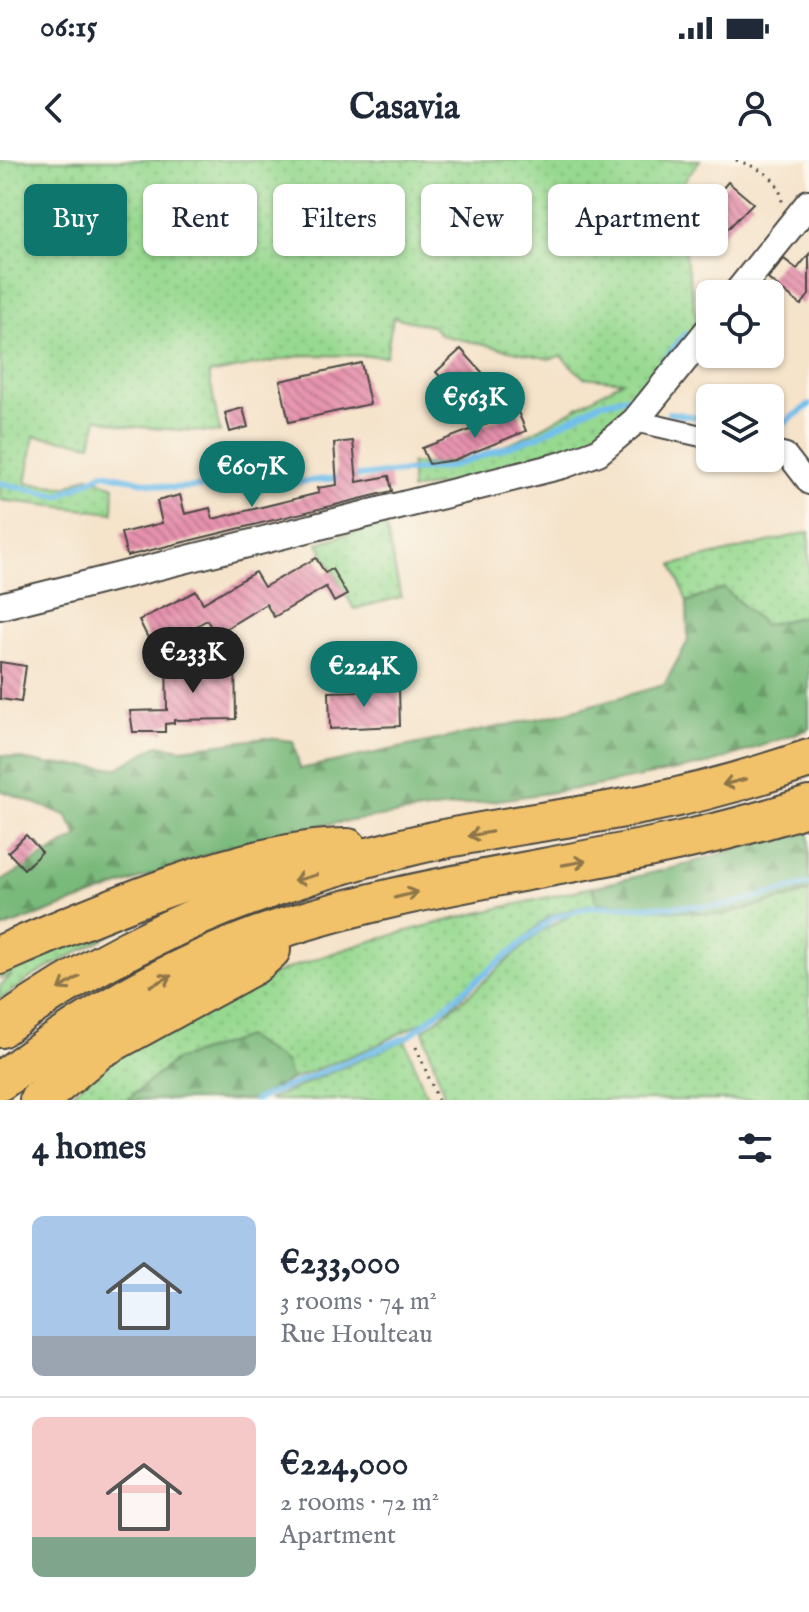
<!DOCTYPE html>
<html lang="en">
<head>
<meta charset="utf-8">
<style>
	body { margin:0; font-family:"IM FELL English",serif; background:#f6f6f7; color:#1f2937; height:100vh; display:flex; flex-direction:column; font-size:30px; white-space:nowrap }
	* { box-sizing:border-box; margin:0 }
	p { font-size:26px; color:#747a83 }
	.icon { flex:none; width:44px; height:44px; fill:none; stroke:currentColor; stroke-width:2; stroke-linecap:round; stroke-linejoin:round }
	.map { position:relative; height:940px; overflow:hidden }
	.details { display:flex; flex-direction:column; background:#fff; flex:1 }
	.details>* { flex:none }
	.banner { position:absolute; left:24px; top:24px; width:762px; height:72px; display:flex; gap:16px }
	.fabs { position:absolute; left:696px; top:120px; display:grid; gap:16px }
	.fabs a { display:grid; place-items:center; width:88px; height:88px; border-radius:12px; background:#fff; box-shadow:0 2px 6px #0004; font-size:40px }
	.price { position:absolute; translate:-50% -68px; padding:0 18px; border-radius:28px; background:#0f766e; color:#fff; font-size:26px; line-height:52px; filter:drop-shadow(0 2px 4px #0008) }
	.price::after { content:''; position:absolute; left:50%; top:48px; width:24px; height:18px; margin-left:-12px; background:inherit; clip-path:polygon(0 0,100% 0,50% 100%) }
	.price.current { background:#222; color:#fff }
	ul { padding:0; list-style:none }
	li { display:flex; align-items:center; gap:24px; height:200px; padding:0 32px }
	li+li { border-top:2px solid #e0e1e3 }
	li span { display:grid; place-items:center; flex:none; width:224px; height:160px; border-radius:12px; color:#555 }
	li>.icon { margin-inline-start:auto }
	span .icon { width:96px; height:96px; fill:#fffc; stroke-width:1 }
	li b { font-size:34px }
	h2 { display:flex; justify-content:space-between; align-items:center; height:96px; padding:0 32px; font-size:34px }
	.tag { padding:0 28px; border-radius:12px; background:#fff; box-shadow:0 2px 6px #0004; font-size:28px; line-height:72px }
	.tag.current { background:#0f766e; color:#fff }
	.status { display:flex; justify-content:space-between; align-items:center; height:56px; padding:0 40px; background:#fff; direction:ltr }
	.status svg { height:22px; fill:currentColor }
	header { display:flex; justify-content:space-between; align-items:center; height:104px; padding:0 32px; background:#fff; font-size:36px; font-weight:800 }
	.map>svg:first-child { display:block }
	.grass { fill:url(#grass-dots); stroke:#61825e; stroke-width:2 }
	.forest { fill:url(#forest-firs); stroke:#527252; stroke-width:2 }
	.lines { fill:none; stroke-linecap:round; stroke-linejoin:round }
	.stream { stroke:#72bfec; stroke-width:6 }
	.building { fill:url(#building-back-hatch) }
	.minor-casing { stroke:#494743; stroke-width:24 }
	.tertiary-casing { stroke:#494743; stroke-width:30 }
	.motorway-casing { stroke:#494743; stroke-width:42 }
	.path { stroke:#494743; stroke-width:3; stroke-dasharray:2 6; stroke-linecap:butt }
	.minor { stroke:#fff; stroke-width:20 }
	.tertiary { stroke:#fff; stroke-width:26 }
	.motorway { stroke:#f2c26a; stroke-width:38 }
	.oneway { stroke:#8e764a }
</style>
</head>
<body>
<div class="status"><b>06:15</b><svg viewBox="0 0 49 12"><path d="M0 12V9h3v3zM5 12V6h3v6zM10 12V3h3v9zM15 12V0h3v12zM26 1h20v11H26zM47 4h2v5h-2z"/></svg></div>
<header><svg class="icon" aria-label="back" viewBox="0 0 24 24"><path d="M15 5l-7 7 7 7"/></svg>Casavia<svg class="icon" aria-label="person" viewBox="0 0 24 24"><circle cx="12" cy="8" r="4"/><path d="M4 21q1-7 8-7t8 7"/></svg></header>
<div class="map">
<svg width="809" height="940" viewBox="0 0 809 940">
	<defs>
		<pattern id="grass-dots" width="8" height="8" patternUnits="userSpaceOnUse" patternTransform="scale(2)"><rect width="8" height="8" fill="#97d990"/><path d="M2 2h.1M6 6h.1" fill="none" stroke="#82ba7c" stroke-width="1.8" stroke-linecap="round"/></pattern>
		<pattern id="forest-firs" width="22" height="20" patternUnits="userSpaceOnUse" patternTransform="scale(2)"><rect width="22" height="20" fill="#79b97a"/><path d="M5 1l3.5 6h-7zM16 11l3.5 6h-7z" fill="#639764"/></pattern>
		<pattern id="building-back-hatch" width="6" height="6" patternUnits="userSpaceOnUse" patternTransform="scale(2)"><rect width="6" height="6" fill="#e691ad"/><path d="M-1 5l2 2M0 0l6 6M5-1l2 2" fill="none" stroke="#bb778d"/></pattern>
	</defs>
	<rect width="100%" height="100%" fill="#fbf7ec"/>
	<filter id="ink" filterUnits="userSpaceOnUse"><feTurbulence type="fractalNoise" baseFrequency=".0125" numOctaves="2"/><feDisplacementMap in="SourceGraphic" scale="16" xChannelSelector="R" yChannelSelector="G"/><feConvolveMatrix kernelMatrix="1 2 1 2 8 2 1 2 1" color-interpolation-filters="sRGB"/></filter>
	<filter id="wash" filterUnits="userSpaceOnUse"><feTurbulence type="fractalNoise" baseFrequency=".006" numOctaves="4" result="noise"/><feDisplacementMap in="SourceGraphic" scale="32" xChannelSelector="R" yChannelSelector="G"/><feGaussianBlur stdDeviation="1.8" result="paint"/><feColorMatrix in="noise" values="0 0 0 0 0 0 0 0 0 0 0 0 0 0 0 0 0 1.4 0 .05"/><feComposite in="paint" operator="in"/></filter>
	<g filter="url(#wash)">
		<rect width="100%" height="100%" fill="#f5e3ca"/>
		<g class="grass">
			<path d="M0,0H700L674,35L699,170C674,198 650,231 622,257C567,308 481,316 411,330V303C480,313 564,254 622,221L583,217L561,196L549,199L441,175L432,166L393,157L386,196L305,195L209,214L220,273L125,266L97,258L91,284L34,276L26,323L66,327L88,316L114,326L113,353L0,340Z"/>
			<polygon points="385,363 401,437 354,449 318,383"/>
			<polygon points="809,372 809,455 764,465 724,428 687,442 673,405"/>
			<path d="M592,727L597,743L721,755L809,733V940H446L423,870L463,840L541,771L591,744L549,756L450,848L373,887L290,920L286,903L175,900L127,940H64C209,808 408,769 592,727Z"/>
			<polygon points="159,749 33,816 0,840 0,826 12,815 0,819 0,810"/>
			<polygon points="405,880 428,940 268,940"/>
		</g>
		<g class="forest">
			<polygon points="724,428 764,465 809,455 809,569 712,603 590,627 322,665 228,687 0,769 0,722 78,676 66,655 0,630 0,595 47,604 118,608 158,585 181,589 266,578 293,581 300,609 559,554 664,525 688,481 687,442"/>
			<polygon points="809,667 809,733 721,755 597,743 592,727 677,707"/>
			<polygon points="246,877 286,903 290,920 252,940 127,940 175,900"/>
		</g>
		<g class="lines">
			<g class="stream">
				<polyline points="669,253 710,259"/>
				<polyline points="770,267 777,268 809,245"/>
				<polyline points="0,323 59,336 104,313 172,328 289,323 450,307 538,276 600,243 637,235 685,174"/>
				<polyline points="255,940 409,876 553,758 589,747 724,746 809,724"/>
			</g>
		</g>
		<g id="blocks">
			<g class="building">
				<polygon points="728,22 753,43 721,76 698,57"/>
				<polygon points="809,94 809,135 801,145 768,119 784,99 797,109"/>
				<polygon points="461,189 499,231 474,254 436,212"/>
				<polygon points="361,203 370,244 289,262 280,221"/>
				<polygon points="243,248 248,267 230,272 225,253"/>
				<polygon points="518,252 526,271 454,300 429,304 422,288"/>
				<polygon points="353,281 357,322 389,316 392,331 127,396 121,373 162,363 157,341 180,335 185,354 210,348 213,359 319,333 317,328 337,325 334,283"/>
				<polygon points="316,398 325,413 332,409 347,435 334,442 326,427 274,457 266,444 215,475 207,460 166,483 166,476 150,482 139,460 196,431 203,443 255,412 264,427"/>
				<polygon points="235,500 236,559 174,560 174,563 165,564 165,572 133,572 130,551 167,550 166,501"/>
				<polygon points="0,502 26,506 21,542 0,539"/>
				<polygon points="399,530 400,566 330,569 329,532"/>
				<polygon points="26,675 42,692 24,709 8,692"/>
			</g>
		</g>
	</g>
	<g filter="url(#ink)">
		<use href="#blocks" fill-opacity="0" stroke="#494743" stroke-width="2"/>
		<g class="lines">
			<g class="minor-casing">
				<g id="minor">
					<polyline points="635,261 710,278"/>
					<polyline points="770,290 786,294 809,324"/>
				</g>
			</g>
			<g class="tertiary-casing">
				<g id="tertiary">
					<polyline points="736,134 809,43"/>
					<polyline points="0,446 563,305 598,292 635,261 710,168"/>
				</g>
			</g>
			<g class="motorway-casing">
				<g id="motorway">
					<path d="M0,795C94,754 247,688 348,688"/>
					<path d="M0,868C122,780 262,723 407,687C485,668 567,660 645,644C701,633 756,617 809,599"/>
					<path d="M0,921C76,865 159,813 248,780C430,713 626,707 809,646"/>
					<polyline points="39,940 100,889 254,805 271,790"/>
				</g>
			</g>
			<g class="path">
				<path d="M736,0C758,8 780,16 782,42"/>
				<polyline points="416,887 438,940"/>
			</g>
			<use href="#minor" class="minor"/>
			<use href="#tertiary" class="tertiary"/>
			<use href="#motorway" class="motorway"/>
		</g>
		<defs><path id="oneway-shaft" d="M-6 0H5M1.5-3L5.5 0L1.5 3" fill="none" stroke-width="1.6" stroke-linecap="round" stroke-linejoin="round" transform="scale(2)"/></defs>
		<g class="oneway">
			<use href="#oneway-shaft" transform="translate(734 622) rotate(166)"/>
			<use href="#oneway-shaft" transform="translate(480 674) rotate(170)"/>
			<use href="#oneway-shaft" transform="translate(574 703) rotate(-10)"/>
			<use href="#oneway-shaft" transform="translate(305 718) rotate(164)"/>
			<use href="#oneway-shaft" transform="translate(406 735) rotate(-14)"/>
			<use href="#oneway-shaft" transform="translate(161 821) rotate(-26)"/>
			<use href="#oneway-shaft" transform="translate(69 823) rotate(148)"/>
		</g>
	</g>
</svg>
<div class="fabs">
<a><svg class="icon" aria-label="locate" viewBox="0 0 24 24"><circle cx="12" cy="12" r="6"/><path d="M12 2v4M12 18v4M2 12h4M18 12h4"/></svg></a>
<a><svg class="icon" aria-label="layers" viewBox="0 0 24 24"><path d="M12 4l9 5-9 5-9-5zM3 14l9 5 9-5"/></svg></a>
</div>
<b class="price" style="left:475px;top:280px">€563K</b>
<b class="price" style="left:252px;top:349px">€607K</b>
<b class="price current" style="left:193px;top:535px">€233K</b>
<b class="price" style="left:364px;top:549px">€224K</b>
<div class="banner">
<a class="tag current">Buy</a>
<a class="tag">Rent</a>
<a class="tag">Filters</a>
<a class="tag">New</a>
<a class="tag">Apartment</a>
</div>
</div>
<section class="details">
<h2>4 homes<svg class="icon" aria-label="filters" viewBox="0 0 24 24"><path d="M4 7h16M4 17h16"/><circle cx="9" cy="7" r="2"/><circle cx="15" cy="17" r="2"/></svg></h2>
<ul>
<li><span style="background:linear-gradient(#a9c7e8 75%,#9aa5b1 0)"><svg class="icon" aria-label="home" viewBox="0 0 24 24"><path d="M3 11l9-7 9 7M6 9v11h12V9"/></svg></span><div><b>€233,000</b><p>3 rooms · 74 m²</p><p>Rue Houlteau</p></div></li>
<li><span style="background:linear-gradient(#f6c9c9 75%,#7fa58c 0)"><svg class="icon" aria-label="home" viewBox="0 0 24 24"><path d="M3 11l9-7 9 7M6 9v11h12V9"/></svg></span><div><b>€224,000</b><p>2 rooms · 72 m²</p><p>Apartment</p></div></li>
</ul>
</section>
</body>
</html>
